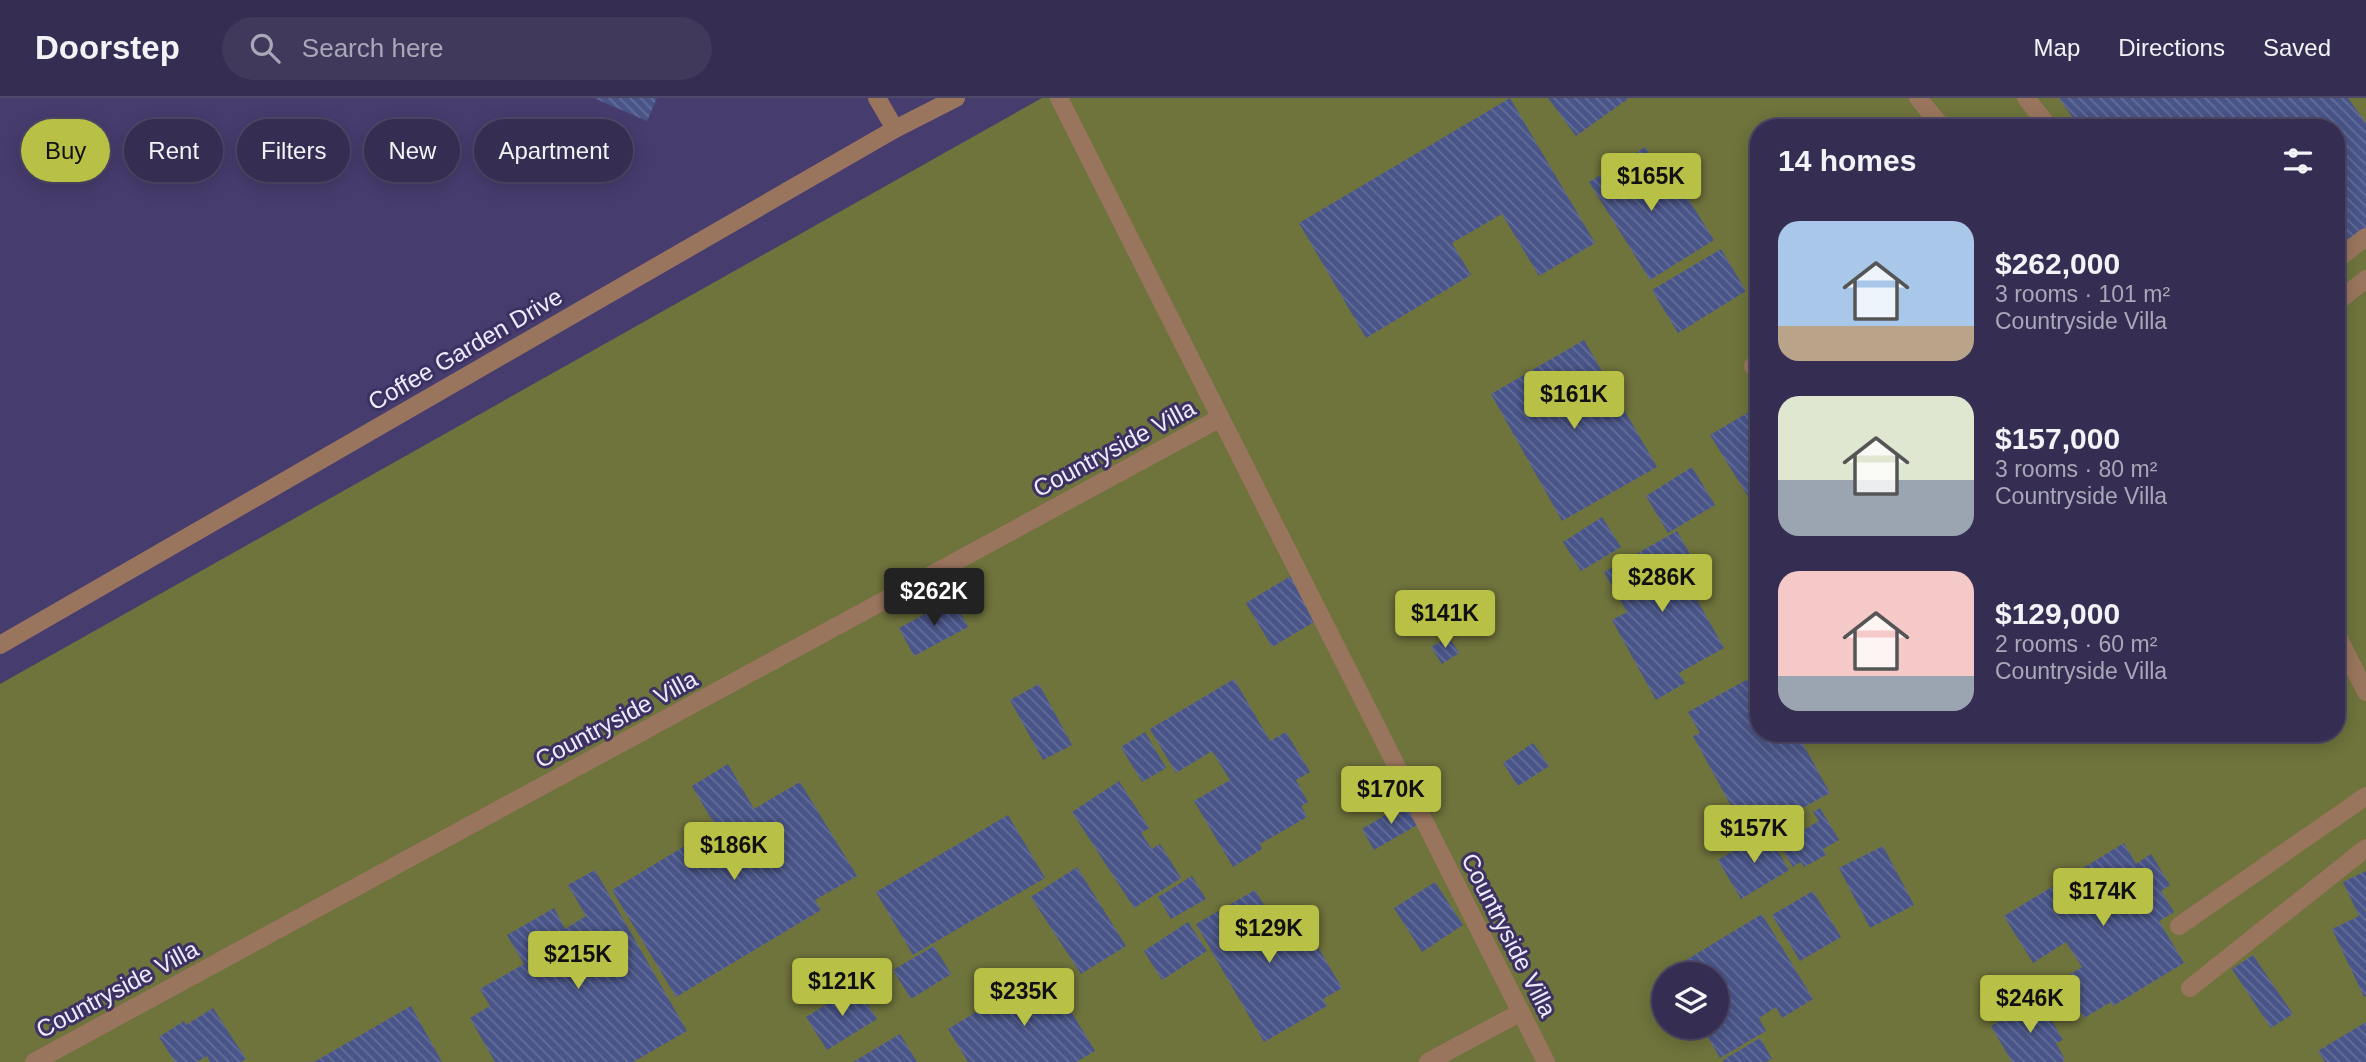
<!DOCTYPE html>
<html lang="en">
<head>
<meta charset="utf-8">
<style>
	body { margin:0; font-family:Arial,sans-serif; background:#40395c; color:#f1f3f6; height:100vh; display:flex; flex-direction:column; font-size:26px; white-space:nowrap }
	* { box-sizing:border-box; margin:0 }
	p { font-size:23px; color:#aaa8b8 }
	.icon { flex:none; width:38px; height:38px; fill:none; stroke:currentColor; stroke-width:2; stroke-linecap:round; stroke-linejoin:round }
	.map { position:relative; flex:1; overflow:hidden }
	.panel { position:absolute; left:1750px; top:21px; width:595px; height:623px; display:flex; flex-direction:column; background:#352d52; border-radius:28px; box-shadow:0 4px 18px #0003,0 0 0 2px #4f4969 }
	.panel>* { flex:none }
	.hud { position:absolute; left:21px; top:21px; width:665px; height:63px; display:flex; gap:14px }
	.tools { position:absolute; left:1652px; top:864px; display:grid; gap:14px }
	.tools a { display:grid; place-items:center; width:77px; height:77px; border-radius:50%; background:#352d52; box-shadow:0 4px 18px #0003,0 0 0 2px #4f4969; font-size:35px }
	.price { position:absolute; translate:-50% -60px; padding:0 16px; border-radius:7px; background:#b9c046; color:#111; font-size:23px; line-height:46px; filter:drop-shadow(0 2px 4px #0008) }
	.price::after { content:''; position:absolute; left:50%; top:42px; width:21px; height:16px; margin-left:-10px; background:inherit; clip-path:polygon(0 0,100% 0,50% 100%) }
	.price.current { background:#222; color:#fff }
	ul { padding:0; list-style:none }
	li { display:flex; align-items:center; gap:21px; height:175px; padding:0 28px }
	li span { display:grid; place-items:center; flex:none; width:196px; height:140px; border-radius:21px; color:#555 }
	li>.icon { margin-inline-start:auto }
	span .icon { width:84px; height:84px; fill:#fffc; stroke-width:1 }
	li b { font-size:30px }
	h2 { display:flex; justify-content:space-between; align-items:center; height:84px; padding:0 28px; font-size:30px }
	.tag { padding:0 24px; border-radius:32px; background:#352d52; box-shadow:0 4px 18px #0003,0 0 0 2px #4f4969; font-size:24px; line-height:63px }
	.tag.current { background:#b9c046; color:#111 }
	header { display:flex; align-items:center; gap:42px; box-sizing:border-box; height:98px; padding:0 35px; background:#352d52; border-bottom:2px solid #4f4969 }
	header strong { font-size:33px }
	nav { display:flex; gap:38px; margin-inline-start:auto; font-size:24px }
	.search { width:490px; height:63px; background:#40395c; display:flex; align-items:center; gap:18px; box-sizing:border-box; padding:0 24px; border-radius:38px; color:#aaa8b8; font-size:26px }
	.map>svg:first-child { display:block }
	.garden { fill:#6f733c; fill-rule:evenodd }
	.building { fill:url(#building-back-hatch) }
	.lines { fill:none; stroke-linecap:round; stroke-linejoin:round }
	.minor { stroke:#9a755e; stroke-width:18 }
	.labels { text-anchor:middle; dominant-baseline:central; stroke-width:6; stroke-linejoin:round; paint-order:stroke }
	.street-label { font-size:24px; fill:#eeebfe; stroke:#3d3162 }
</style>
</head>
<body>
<header>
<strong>Doorstep</strong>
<div class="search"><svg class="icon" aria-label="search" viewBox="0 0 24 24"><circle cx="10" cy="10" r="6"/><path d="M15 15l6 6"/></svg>Search here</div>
<nav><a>Map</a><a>Directions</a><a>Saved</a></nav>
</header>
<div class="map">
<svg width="2366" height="964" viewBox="0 0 2366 964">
	<defs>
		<pattern id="building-back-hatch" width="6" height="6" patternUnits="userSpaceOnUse" patternTransform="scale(1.75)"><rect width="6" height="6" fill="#495588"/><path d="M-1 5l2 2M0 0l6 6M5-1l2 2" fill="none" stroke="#646e9a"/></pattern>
	</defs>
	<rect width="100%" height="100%" fill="#473c6e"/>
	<path class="garden" d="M1042,0H2366V964H0V586ZM1759,30H2336V635H1759ZM1664,877H1717V929H1664Z"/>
	<g class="building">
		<polygon points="594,0 657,0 647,23"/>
		<polygon points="1510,0 1595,145 1539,178 1502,116 1452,145 1471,177 1366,240 1299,125"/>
		<polygon points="1548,0 1629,0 1576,38"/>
		<polygon points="2059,0 2348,0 2366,25 2366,132 2336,154 2336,30 2080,30"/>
		<polygon points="1645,49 1665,80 1672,75 1714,142 1650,182 1589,84"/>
		<polygon points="1721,151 1746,193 1678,235 1652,192"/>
		<polygon points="1584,242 1657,369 1562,423 1491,296"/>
		<polygon points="1759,308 1759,416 1710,337"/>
		<polygon points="1692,369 1715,407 1668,435 1646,398"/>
		<polygon points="1602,419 1621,449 1581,473 1563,444"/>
		<polygon points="1677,433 1696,467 1682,475 1724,550 1679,575 1685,585 1656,602 1612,522 1627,514 1604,474"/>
		<polygon points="1294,476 1319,521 1272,549 1246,505"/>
		<polygon points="953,501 968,529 914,558 899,530"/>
		<polygon points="1449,539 1459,555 1442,566 1431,549"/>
		<polygon points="1759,575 1759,635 1797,635 1830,695 1748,739 1693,638 1700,635 1688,614"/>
		<polygon points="1234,581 1270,643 1286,634 1310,674 1296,682 1308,704 1301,708 1307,719 1260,746 1262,751 1233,769 1194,703 1230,682 1212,653 1176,675 1150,631"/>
		<polygon points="1039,586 1072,647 1043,662 1010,602"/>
		<polygon points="1145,634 1166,670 1142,684 1121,649"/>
		<polygon points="1533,645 1549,668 1518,688 1503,665"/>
		<polygon points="728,666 754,711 800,684 857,778 815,802 821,812 676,899 612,792 716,729 692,688"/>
		<polygon points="1119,683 1149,730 1141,735 1152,751 1160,746 1181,780 1134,810 1072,714"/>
		<polygon points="1407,704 1419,726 1374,752 1362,731"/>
		<polygon points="1820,710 1839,742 1823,751 1826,757 1804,769 1801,764 1793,769 1779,746 1819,723 1813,714"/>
		<polygon points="1008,717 1045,780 913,857 876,794"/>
		<polygon points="1766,733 1789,772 1741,801 1718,762"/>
		<polygon points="2124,745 2136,766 2151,756 2170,787 2161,793 2174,814 2159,823 2184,865 2113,908 2111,904 2084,920 2061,882 2082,869 2066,844 2033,865 2004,818"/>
		<polygon points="1883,748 1914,807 1870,830 1839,770"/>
		<polygon points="1077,769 1126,848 1081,876 1031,799"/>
		<polygon points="595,772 687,933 633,964 495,964 470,920 490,908 480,891 524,866 507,837 554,810 565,831 586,818 568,787"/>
		<polygon points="2366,773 2366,898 2364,899 2332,831 2359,818 2343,784"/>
		<polygon points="1192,778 1206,801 1171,821 1158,799"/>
		<polygon points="1435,784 1463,827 1422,854 1394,810"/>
		<polygon points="1255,792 1277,829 1299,817 1342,890 1323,901 1327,908 1264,944 1196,826"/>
		<polygon points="1813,793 1841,839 1800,863 1772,817"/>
		<polygon points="1762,816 1813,901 1782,920 1776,909 1759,920 1766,933 1720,960 1702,929 1717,929 1717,877 1670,877 1668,873"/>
		<polygon points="1188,824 1207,853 1162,882 1144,853"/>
		<polygon points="934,848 951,876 911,901 893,872"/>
		<polygon points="2253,857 2293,916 2271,930 2232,871"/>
		<polygon points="1046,872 1095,953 1076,964 968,964 948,931"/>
		<polygon points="856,888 877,921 827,952 806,919"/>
		<polygon points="2039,900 2063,942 2056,945 2065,962 2061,964 2012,964 1991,928"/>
		<polygon points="411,908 442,964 314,964"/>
		<polygon points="213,910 246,961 241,964 210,964 207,958 197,964 175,964 159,939 184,923 186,927"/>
		<polygon points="2366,924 2366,964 2325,964 2318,953"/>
		<polygon points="900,936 917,964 853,964"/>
		<polygon points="1760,940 1772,961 1766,964 1724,964 1723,962"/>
	</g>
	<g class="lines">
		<g class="minor">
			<polyline points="877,0 895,31"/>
			<polyline points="1059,0 1546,964"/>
			<polyline points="1918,0 1943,30"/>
			<polyline points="2026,0 2050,30"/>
			<polyline points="2336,162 2366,139"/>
			<polyline points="2336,205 2366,181"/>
			<polyline points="1753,268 1759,263"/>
			<polyline points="2336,535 2366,594"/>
			<polyline points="0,547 895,31 956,0"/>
			<polyline points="2179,828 2366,698"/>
			<polyline points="2190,890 2366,750"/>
			<polyline points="34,964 1220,320"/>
			<polyline points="1428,964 1521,914"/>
		</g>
	</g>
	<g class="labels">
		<g class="street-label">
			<text transform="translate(465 251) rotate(-30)">Coffee Garden Drive</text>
			<text transform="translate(1114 350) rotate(-28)">Countryside Villa</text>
			<text transform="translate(616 621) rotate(-28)">Countryside Villa</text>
			<text transform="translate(1509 837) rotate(63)">Countryside Villa</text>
			<text transform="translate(117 891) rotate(-28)">Countryside Villa</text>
		</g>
	</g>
</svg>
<div class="tools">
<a><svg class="icon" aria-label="layers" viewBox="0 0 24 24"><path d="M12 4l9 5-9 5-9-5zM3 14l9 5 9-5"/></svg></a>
</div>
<b class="price" style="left:1651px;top:115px">$165K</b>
<b class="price" style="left:1574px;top:333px">$161K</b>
<b class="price" style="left:1662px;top:516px">$286K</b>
<b class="price current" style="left:934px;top:530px">$262K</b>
<b class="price" style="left:1445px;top:552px">$141K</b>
<b class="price" style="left:1391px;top:728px">$170K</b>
<b class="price" style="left:1754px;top:767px">$157K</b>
<b class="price" style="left:734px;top:784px">$186K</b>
<b class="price" style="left:2103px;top:830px">$174K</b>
<b class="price" style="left:1269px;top:867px">$129K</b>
<b class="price" style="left:578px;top:893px">$215K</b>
<b class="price" style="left:842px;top:920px">$121K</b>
<b class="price" style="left:1024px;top:930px">$235K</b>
<b class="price" style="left:2030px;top:937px">$246K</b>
<div class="hud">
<a class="tag current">Buy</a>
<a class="tag">Rent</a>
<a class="tag">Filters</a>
<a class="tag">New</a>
<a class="tag">Apartment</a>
</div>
<section class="panel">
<h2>14 homes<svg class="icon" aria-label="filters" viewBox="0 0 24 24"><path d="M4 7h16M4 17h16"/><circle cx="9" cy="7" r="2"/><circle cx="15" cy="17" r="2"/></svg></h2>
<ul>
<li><span style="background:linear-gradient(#a9c7e8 75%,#b9a48a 0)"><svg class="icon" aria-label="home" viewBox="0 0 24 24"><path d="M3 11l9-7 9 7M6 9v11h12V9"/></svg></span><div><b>$262,000</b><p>3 rooms · 101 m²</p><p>Countryside Villa</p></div></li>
<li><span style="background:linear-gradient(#dfe7d0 60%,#9aa5b1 0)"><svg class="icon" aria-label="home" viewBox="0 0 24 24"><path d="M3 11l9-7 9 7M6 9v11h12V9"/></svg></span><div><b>$157,000</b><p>3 rooms · 80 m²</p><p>Countryside Villa</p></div></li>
<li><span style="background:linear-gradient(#f6c9c9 75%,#9aa5b1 0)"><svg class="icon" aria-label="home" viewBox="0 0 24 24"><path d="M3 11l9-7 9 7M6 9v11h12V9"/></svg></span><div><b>$129,000</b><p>2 rooms · 60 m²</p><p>Countryside Villa</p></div></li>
</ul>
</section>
</div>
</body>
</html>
